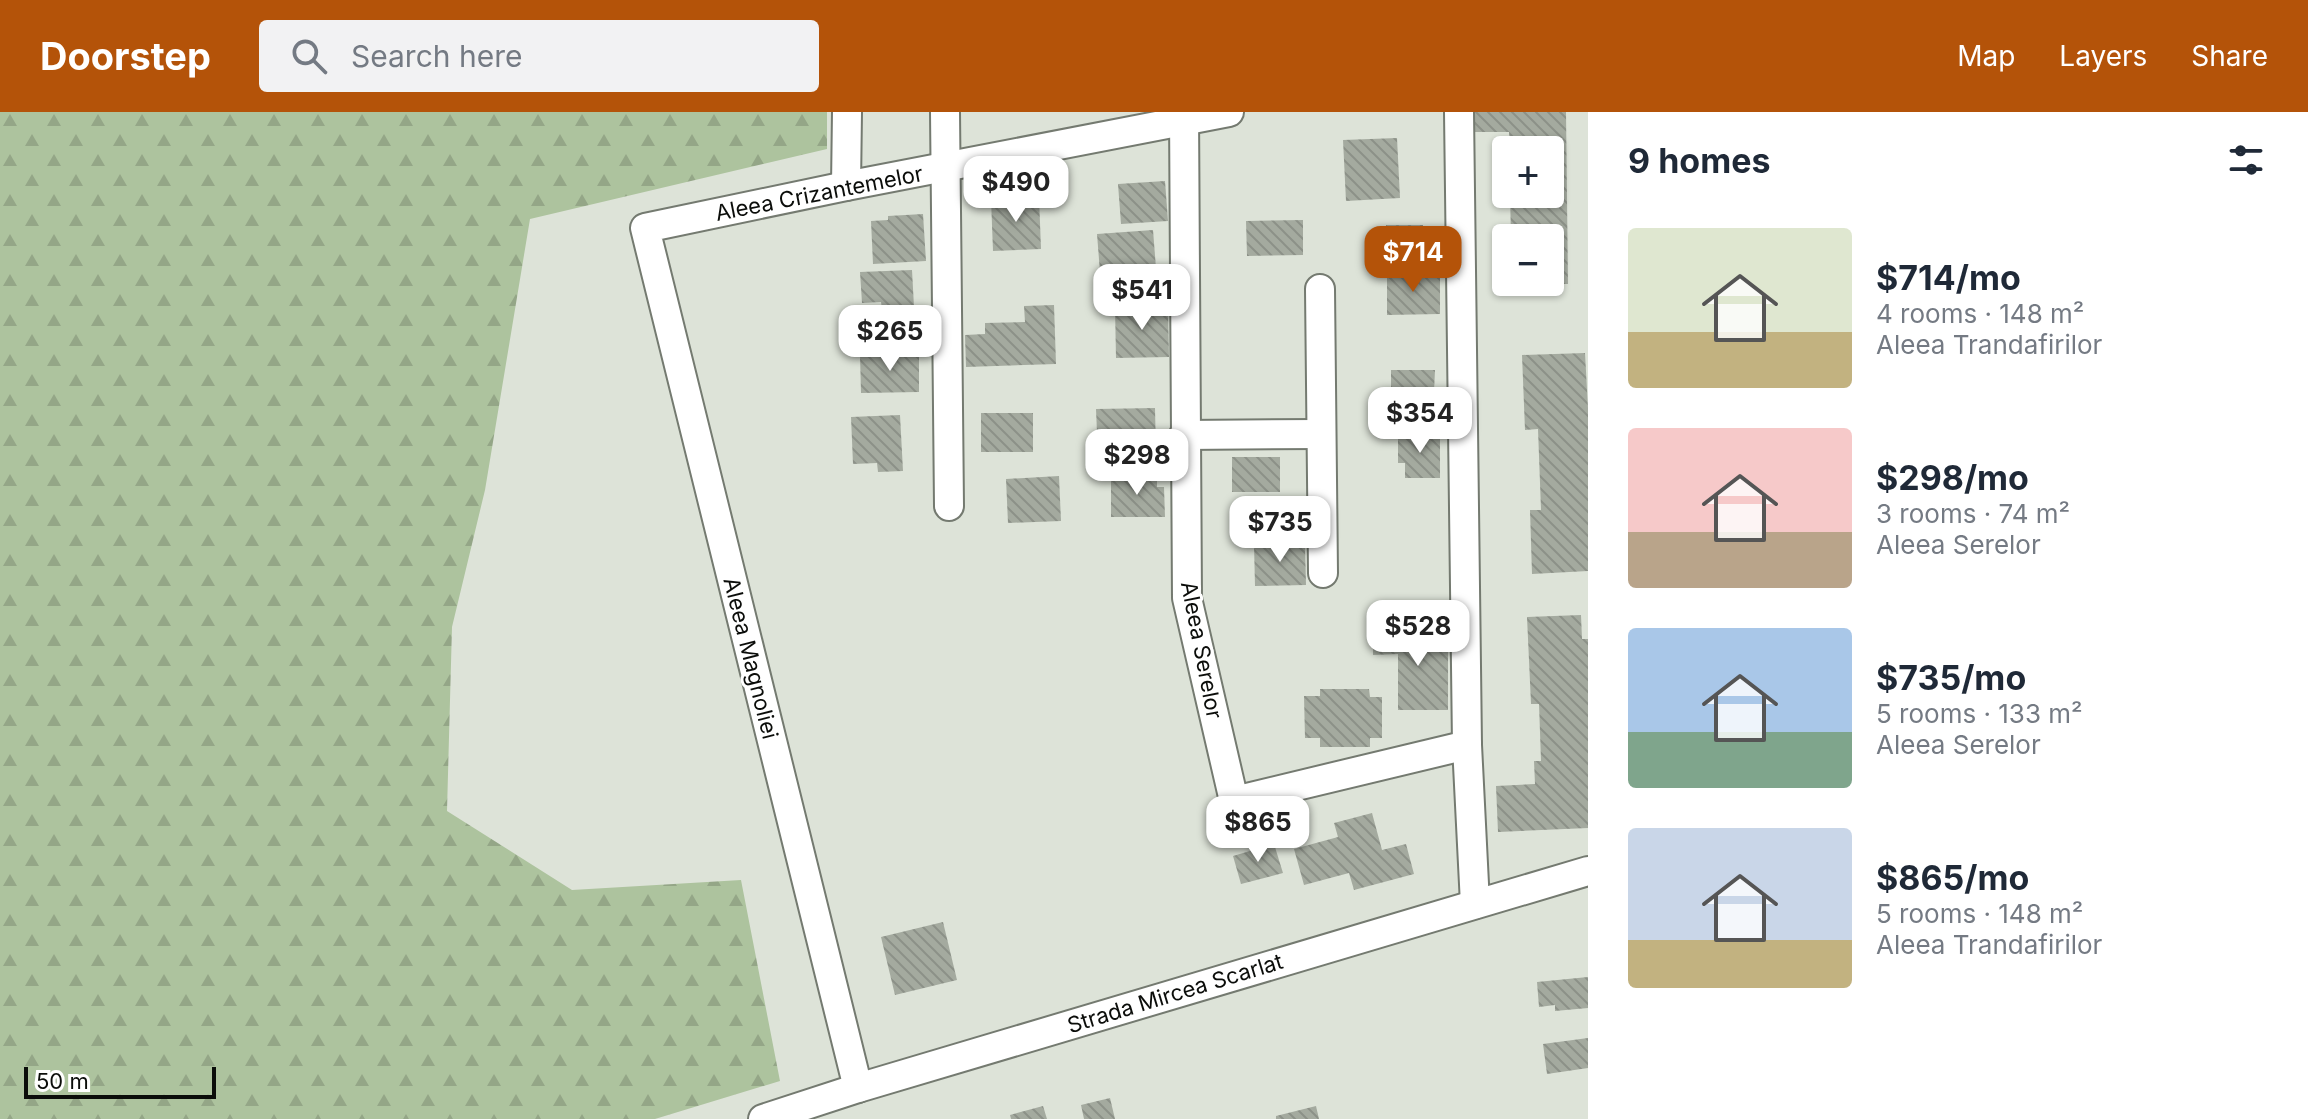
<!DOCTYPE html>
<html lang="en">
<head>
<meta charset="utf-8">
<style>
	body { margin:0; font-family:Inter,sans-serif; background:#f2f2f3; color:#1f2937; height:100vh; display:flex; flex-direction:column; font-size:30px; white-space:nowrap }
	* { box-sizing:border-box; margin:0 }
	p { font-size:26px; color:#747a83 }
	.icon { flex:none; width:44px; height:44px; fill:none; stroke:currentColor; stroke-width:2; stroke-linecap:round; stroke-linejoin:round }
	.map { position:relative; flex:1; overflow:hidden }
	.details { display:flex; flex-direction:column; background:#fff; width:720px }
	.details>* { flex:none }
	.fabs { position:absolute; left:1492px; top:24px; display:grid; gap:16px }
	.fabs a { display:grid; place-items:center; width:72px; height:72px; border-radius:8px; background:#fff; box-shadow:0 2px 6px #0004; font-size:40px }
	.scale { position:absolute; left:24px; bottom:20px; width:192px; box-sizing:border-box; padding-left:8px; border:4px solid #0b0d0a; border-top:0; font-size:22px; line-height:28px; white-space:nowrap; color:#0b0d0a; -webkit-text-stroke:6px #fff; paint-order:stroke }
	.price { position:absolute; translate:-50% -68px; padding:0 18px; border-radius:16px; background:#fff; color:#222; font-size:26px; line-height:52px; filter:drop-shadow(0 2px 4px #0008) }
	.price::after { content:''; position:absolute; left:50%; top:48px; width:24px; height:18px; margin-left:-12px; background:inherit; clip-path:polygon(0 0,100% 0,50% 100%) }
	.price.current { background:#b45309; color:#fff }
	ul { padding:0; list-style:none }
	li { display:flex; align-items:center; gap:24px; height:200px; padding:0 40px }
	li span { display:grid; place-items:center; flex:none; width:224px; height:160px; border-radius:8px; color:#555 }
	li>.icon { margin-inline-start:auto }
	span .icon { width:96px; height:96px; fill:#fffc; stroke-width:1 }
	li b { font-size:34px }
	h2 { display:flex; justify-content:space-between; align-items:center; height:96px; padding:0 40px; font-size:34px }
	header { display:flex; align-items:center; gap:48px; box-sizing:border-box; height:112px; padding:0 40px; background:#b45309; color:#fff }
	header strong { font-size:38px }
	nav { display:flex; gap:44px; margin-inline-start:auto; font-size:28px }
	.search { width:560px; height:72px; background:#f2f2f3; display:flex; align-items:center; gap:20px; box-sizing:border-box; padding:0 28px; border-radius:8px; color:#747a83; font-size:30px }
	main { display:flex; flex:1; min-height:0 }
	.map>svg:first-child { display:block }
	.forest { fill:url(#forest-firs) }
	.building { fill:url(#building-back-hatch) }
	.lines { fill:none; stroke-linecap:round; stroke-linejoin:round }
	.minor-casing { stroke:#747a70; stroke-width:32 }
	.minor { stroke:#fff; stroke-width:28 }
	.labels { text-anchor:middle; dominant-baseline:central; stroke-width:6; stroke-linejoin:round; paint-order:stroke }
	.street-label { font-size:22px; fill:#0b0d0a; stroke:#fff }
</style>
</head>
<body>
<header>
<strong>Doorstep</strong>
<div class="search"><svg class="icon" aria-label="search" viewBox="0 0 24 24"><circle cx="10" cy="10" r="6"/><path d="M15 15l6 6"/></svg>Search here</div>
<nav><a>Map</a><a>Layers</a><a>Share</a></nav>
</header>
<main>
<div class="map">
<svg width="1588" height="1007" viewBox="0 0 1588 1007">
	<defs>
		<pattern id="forest-firs" width="22" height="20" patternUnits="userSpaceOnUse" patternTransform="scale(2)"><rect width="22" height="20" fill="#adc39e"/><path d="M5 1l3.5 6h-7zM16 11l3.5 6h-7z" fill="#94a687"/></pattern>
		<pattern id="building-back-hatch" width="6" height="6" patternUnits="userSpaceOnUse" patternTransform="scale(2)"><rect width="6" height="6" fill="#a4aa9f"/><path d="M-1 5l2 2M0 0l6 6M5-1l2 2" fill="none" stroke="#8c9188"/></pattern>
	</defs>
	<rect width="100%" height="100%" fill="#dde3d8"/>
	<polygon class="forest" points="0,0 827,0 827,37 530,107 485,378 452,515 447,699 572,778 741,768 780,969 655,1007 0,1007"/>
	<g class="building">
		<polygon points="1473,0 1566,0 1568,172 1550,172 1550,126 1511,126 1510,82 1550,82 1550,38 1510,38 1509,20 1474,20"/>
		<polygon points="1397,26 1400,86 1346,89 1343,28"/>
		<polygon points="1165,69 1168,109 1121,112 1118,72"/>
		<polygon points="1039,85 1041,137 993,139 991,87"/>
		<polygon points="923,102 926,149 873,152 871,109 888,108 888,104"/>
		<polygon points="1303,108 1303,143 1247,144 1246,109"/>
		<polygon points="1386,113 1423,113 1423,132 1442,132 1443,153 1387,154"/>
		<polygon points="1153,118 1157,169 1101,173 1097,122"/>
		<polygon points="912,158 914,195 882,197 881,190 862,191 860,160"/>
		<polygon points="1387,162 1440,162 1440,202 1387,203"/>
		<polygon points="1054,193 1056,252 966,255 965,223 985,222 985,211 1025,210 1024,194"/>
		<polygon points="1168,194 1169,245 1116,246 1115,195"/>
		<polygon points="1585,241 1588,296 1588,459 1532,462 1530,398 1541,398 1538,317 1525,318 1522,243"/>
		<polygon points="919,242 919,280 861,281 860,243"/>
		<polygon points="1391,258 1435,258 1434,280 1445,280 1444,300 1391,298"/>
		<polygon points="1155,296 1156,342 1098,344 1096,297"/>
		<rect x="981" y="301" width="52" height="39"/>
		<polygon points="900,303 903,359 878,360 877,351 853,352 851,305"/>
		<polygon points="1398,321 1440,322 1440,366 1405,366 1405,351 1398,351"/>
		<rect x="1232" y="345" width="48" height="35"/>
		<polygon points="1111,363 1157,363 1157,375 1164,375 1165,405 1111,405"/>
		<polygon points="1059,364 1061,409 1008,411 1006,367"/>
		<polygon points="1305,431 1306,473 1255,474 1254,432"/>
		<polygon points="1581,503 1582,527 1588,527 1588,716 1498,720 1496,674 1535,672 1534,649 1541,649 1539,592 1531,592 1527,505"/>
		<polygon points="1373,521 1448,521 1448,598 1398,598 1398,542 1373,543"/>
		<polygon points="1320,577 1369,577 1370,585 1382,585 1382,626 1370,626 1370,635 1320,635 1320,626 1305,626 1304,584 1320,584"/>
		<polygon points="1372,701 1382,738 1406,732 1414,762 1354,778 1349,761 1304,773 1294,737 1338,725 1334,711"/>
		<polygon points="1274,732 1283,761 1241,772 1233,744"/>
		<polygon points="943,810 957,868 895,883 881,825"/>
		<polygon points="1588,865 1588,896 1555,899 1555,893 1539,895 1537,870"/>
		<polygon points="1588,926 1588,956 1547,962 1543,932"/>
		<polygon points="1110,986 1115,1007 1084,1007 1081,993"/>
		<polygon points="1043,994 1047,1007 1011,1007 1010,1003"/>
		<polygon points="1316,994 1319,1007 1276,1007 1276,1004"/>
	</g>
	<g class="lines">
		<g class="minor-casing">
			<g id="minor">
				<polyline points="945,0 949,394"/>
				<polyline points="1184,0 1187,486 1234,689 1467,633"/>
				<polyline points="1459,0 1467,633 1475,792"/>
				<polyline points="846,74 847,0"/>
				<polyline points="1320,177 1323,461"/>
				<polyline points="1184,323 1321,322"/>
				<polyline points="858,976 645,116 846,74 1229,0"/>
				<polyline points="763,1007 858,976 1588,759"/>
			</g>
		</g>
		<use href="#minor" class="minor"/>
	</g>
	<g class="labels">
		<g class="street-label">
			<text transform="translate(819 81) rotate(-11)">Aleea Crizantemelor</text>
			<text transform="translate(1202 538) rotate(79)">Aleea Serelor</text>
			<text transform="translate(751 546) rotate(76)">Aleea Magnoliei</text>
			<text transform="translate(1175 881) rotate(-17)">Strada Mircea Scarlat</text>
		</g>
	</g>
</svg>
<div class="fabs">
<a>+</a>
<a>−</a>
</div>
<div class="scale">50 m</div>
<b class="price" style="left:1016px;top:112px">$490</b>
<b class="price current" style="left:1413px;top:182px">$714</b>
<b class="price" style="left:1142px;top:220px">$541</b>
<b class="price" style="left:890px;top:261px">$265</b>
<b class="price" style="left:1420px;top:343px">$354</b>
<b class="price" style="left:1137px;top:385px">$298</b>
<b class="price" style="left:1280px;top:452px">$735</b>
<b class="price" style="left:1418px;top:556px">$528</b>
<b class="price" style="left:1258px;top:752px">$865</b>
</div>
<section class="details">
<h2>9 homes<svg class="icon" aria-label="filters" viewBox="0 0 24 24"><path d="M4 7h16M4 17h16"/><circle cx="9" cy="7" r="2"/><circle cx="15" cy="17" r="2"/></svg></h2>
<ul>
<li><span style="background:linear-gradient(#dfe7d0 65%,#c2b280 0)"><svg class="icon" aria-label="home" viewBox="0 0 24 24"><path d="M3 11l9-7 9 7M6 9v11h12V9"/></svg></span><div><b>$714/mo</b><p>4 rooms · 148 m²</p><p>Aleea Trandafirilor</p></div></li>
<li><span style="background:linear-gradient(#f6c9c9 65%,#b9a48a 0)"><svg class="icon" aria-label="home" viewBox="0 0 24 24"><path d="M3 11l9-7 9 7M6 9v11h12V9"/></svg></span><div><b>$298/mo</b><p>3 rooms · 74 m²</p><p>Aleea Serelor</p></div></li>
<li><span style="background:linear-gradient(#a9c7e8 65%,#7fa58c 0)"><svg class="icon" aria-label="home" viewBox="0 0 24 24"><path d="M3 11l9-7 9 7M6 9v11h12V9"/></svg></span><div><b>$735/mo</b><p>5 rooms · 133 m²</p><p>Aleea Serelor</p></div></li>
<li><span style="background:linear-gradient(#c9d6e8 70%,#c2b280 0)"><svg class="icon" aria-label="home" viewBox="0 0 24 24"><path d="M3 11l9-7 9 7M6 9v11h12V9"/></svg></span><div><b>$865/mo</b><p>5 rooms · 148 m²</p><p>Aleea Trandafirilor</p></div></li>
</ul>
</section>
</main>
</body>
</html>
